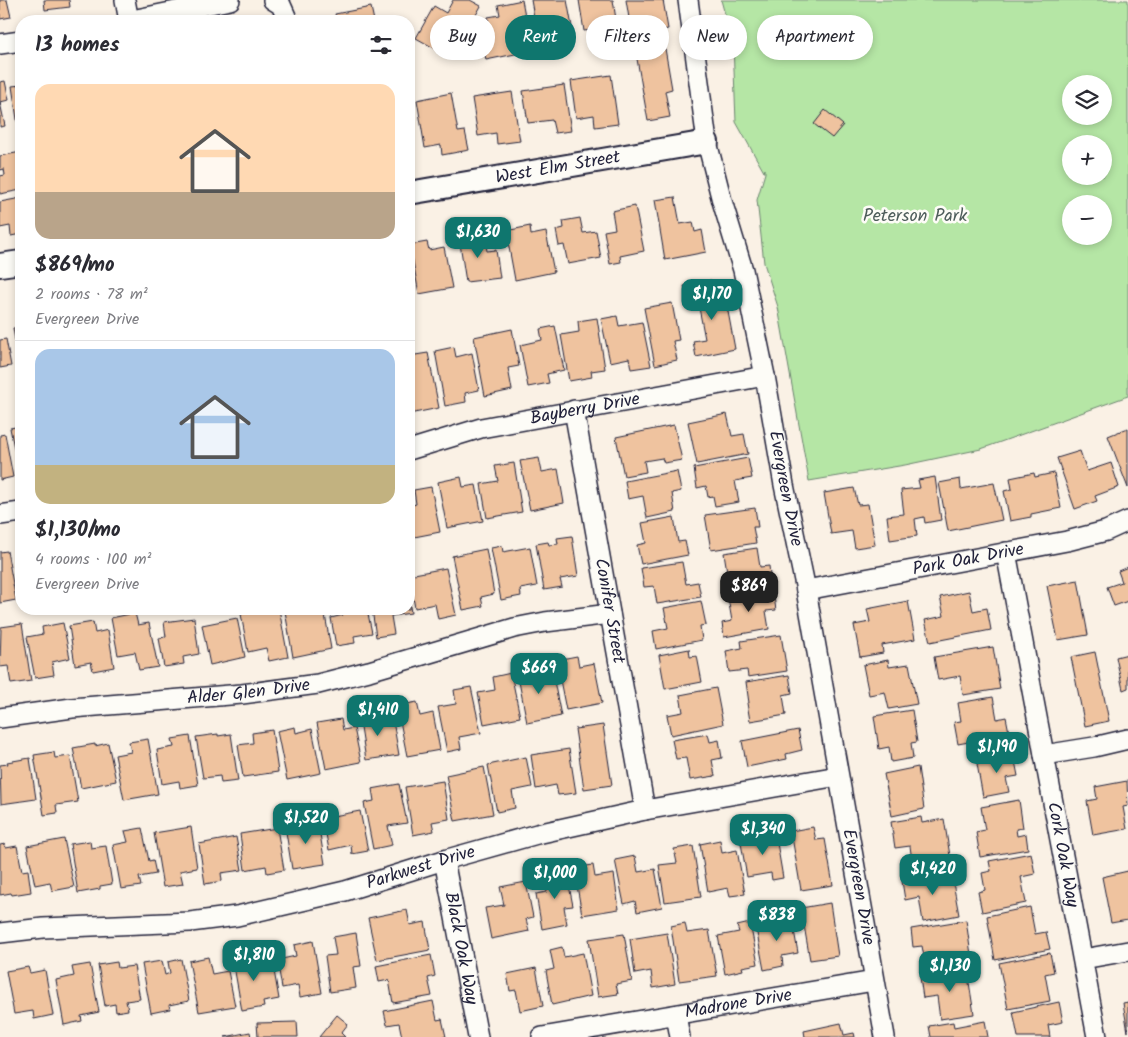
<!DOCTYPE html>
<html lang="en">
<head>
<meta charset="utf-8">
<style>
	body { margin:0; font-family:Kalam,sans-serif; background:#f2f2f3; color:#2b2b33; height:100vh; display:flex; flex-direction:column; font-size:19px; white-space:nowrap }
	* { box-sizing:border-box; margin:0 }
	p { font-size:16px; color:#7c7c81 }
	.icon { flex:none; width:28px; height:28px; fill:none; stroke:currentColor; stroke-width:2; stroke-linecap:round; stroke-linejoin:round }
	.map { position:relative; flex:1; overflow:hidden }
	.panel { position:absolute; left:15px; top:15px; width:400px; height:600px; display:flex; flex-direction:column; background:#fff; border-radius:20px; box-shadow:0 2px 8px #0003 }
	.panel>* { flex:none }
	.hud { position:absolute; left:430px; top:15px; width:475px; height:45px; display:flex; gap:10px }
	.buttons { position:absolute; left:1062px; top:75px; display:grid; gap:10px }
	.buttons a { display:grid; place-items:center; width:50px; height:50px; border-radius:50%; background:#fff; box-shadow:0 2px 8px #0003; font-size:25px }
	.price { position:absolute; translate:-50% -42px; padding:0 11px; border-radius:10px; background:#0f766e; color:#fff; font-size:16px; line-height:32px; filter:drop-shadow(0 1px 2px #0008) }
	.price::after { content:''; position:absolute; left:50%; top:30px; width:15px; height:11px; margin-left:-8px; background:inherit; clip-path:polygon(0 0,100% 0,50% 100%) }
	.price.current { background:#222; color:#fff }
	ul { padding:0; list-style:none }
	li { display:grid; align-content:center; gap:10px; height:265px; padding:0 20px }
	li+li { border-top:1px solid #e1e1e2 }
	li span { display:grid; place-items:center; height:155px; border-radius:15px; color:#555 }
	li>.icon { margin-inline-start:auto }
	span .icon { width:90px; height:90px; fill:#fffc; stroke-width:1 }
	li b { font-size:21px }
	h2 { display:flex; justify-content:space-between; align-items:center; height:60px; padding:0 20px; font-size:21px }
	.tag { padding:0 18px; border-radius:22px; background:#fff; box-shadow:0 2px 8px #0003; font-size:18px; line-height:45px }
	.tag.current { background:#0f766e; color:#fff }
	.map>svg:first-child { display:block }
	.green { fill:#b5e6a5; stroke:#6c8470; fill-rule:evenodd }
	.building { fill:#efc39f; stroke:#22223b }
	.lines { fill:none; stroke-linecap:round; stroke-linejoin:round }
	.minor-casing { stroke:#22223b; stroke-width:22 }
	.tertiary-casing { stroke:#22223b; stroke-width:26 }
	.minor { stroke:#fdfcf7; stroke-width:19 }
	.tertiary { stroke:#fdfcf7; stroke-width:22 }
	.labels { text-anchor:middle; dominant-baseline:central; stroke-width:5; stroke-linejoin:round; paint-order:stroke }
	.street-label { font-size:18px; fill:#22223b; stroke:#fdfcf7 }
	.park-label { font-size:18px; fill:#4e5d5b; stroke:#fdfcf7 }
</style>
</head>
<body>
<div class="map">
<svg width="1128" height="1037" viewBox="0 0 1128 1037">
	<rect width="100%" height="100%" fill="#faf1e5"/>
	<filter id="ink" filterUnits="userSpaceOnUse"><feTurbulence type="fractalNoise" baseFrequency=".02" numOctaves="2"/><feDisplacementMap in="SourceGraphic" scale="10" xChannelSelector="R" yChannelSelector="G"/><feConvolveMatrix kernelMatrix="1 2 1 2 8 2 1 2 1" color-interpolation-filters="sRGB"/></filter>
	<g filter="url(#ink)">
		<path class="green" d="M721,0H1128V396L981,449L905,465L809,481L778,307L764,263L757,200L765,173V169L764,172L736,122L733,44ZM1071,84H1104V116H1071ZM1071,144H1104V176H1071ZM1071,204H1104V236H1071Z"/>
		<g class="building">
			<polygon points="0,0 7,0 11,17 0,19"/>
			<polygon points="44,0 69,0 70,7 45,10"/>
			<polygon points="453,0 470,0 481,6 452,58 416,38 434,6 446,13"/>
			<polygon points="522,0 526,21 519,22 525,52 486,60 479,26 489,24 488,17 500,15 498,5"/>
			<polygon points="531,0 567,0 573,32 538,39"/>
			<polygon points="579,0 613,0 617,26 584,31"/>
			<polygon points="626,0 663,0 668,29 639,34 637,23 630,24"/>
			<polygon points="371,7 374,21 337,21 335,14"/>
			<polygon points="663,37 672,89 665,91 670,117 648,121 634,42"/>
			<polygon points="611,75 618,124 595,127 594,115 576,118 571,81"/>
			<polygon points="5,81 9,100 0,102 5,126 0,127 0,82"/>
			<polygon points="21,85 21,125 18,126 12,86"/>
			<polygon points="564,85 571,131 555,133 552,120 528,123 523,91"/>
			<polygon points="512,92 520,141 497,144 496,133 478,136 472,98"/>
			<polygon points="451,93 458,132 465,131 469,150 442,155 441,145 425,148 417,100"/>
			<polygon points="825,110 843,125 832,138 814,124"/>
			<polygon points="21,152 21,190 0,194 0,176 5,175 4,169 0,170 0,156"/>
			<polygon points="675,197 680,224 693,222 695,232 702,230 706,252 665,260 655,200"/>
			<polygon points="21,198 21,234 11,236 10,226 0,228 0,202"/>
			<polygon points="635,206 644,251 620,256 621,262 610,264 604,231 615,229 612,211"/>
			<polygon points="580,218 583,233 596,231 601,258 568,264 564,245 559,246 556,230 564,228 563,221"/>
			<polygon points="530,226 531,235 546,232 554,272 515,280 506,231"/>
			<polygon points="484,233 487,251 496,250 500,278 466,282 459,237"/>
			<polygon points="427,242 429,250 444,247 452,288 419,294 410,245"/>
			<polygon points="711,280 715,303 726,301 735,349 696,357 693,341 705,339 696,292 686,294 684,286"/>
			<polygon points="672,303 679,340 673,341 677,360 655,365 644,308"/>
			<polygon points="617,316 619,326 642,322 651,366 631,369 629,358 610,362 601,319"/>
			<polygon points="597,318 605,369 591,371 592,377 569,381 561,335 579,332 578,321"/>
			<polygon points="555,326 564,370 547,374 549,383 528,387 520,345 542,340 540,329"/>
			<polygon points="21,327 21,357 18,358 13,328"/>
			<polygon points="512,329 519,366 508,368 512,390 485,396 474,337"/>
			<polygon points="6,339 11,366 0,368 0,340"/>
			<polygon points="454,347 456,357 472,353 479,390 465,393 466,402 445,406 435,351"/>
			<polygon points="428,353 439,408 409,414 409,356"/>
			<polygon points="727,414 732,436 744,434 748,454 697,464 688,422"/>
			<polygon points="674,425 682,460 664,463 662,458 644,461 646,472 624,476 616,437"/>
			<polygon points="21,426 21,467 18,468 10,428"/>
			<polygon points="1128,428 1128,488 1108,436"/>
			<polygon points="5,434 13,477 0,480 0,435"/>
			<polygon points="1080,451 1087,471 1111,463 1119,487 1095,496 1097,501 1075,509 1057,458"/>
			<polygon points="539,458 542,472 558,469 564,503 530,510 520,461"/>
			<polygon points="748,458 752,478 735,481 739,502 715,506 713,496 708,497 706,486 697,488 694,468"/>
			<polygon points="514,463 522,512 487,518 481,484 498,481 495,466"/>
			<polygon points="677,471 681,491 672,493 675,512 647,518 643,496 628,499 625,481"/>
			<polygon points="1034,473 1035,477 1054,473 1061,508 1031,514 1031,517 1010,521 1004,491 1012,489 1010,478"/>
			<polygon points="461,477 463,487 476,485 483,521 447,528 438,482"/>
			<polygon points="935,477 941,520 925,523 924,517 915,519 917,536 890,540 887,516 904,514 901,490 920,488 918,480"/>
			<polygon points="960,479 961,489 994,483 1002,520 948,531 939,483"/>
			<polygon points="431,487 440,532 409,538 409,506 416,504 414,490"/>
			<polygon points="854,488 858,505 868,504 875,545 855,548 852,531 831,534 824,493"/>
			<polygon points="755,508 758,527 753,527 756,543 711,550 705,515"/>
			<polygon points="674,517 678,542 685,541 688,555 641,564 637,545 646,543 642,523"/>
			<polygon points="572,536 578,576 560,579 562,587 544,590 536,544 548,542 549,545 558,544 557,538"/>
			<polygon points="502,546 503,552 530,547 537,586 520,589 521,596 501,600 491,548"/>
			<polygon points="21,548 21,596 14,549"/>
			<polygon points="757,548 760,567 769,566 771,584 730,590 724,553"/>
			<polygon points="486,549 494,594 481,597 483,606 463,610 452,556"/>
			<polygon points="7,551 16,600 0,603 0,552"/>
			<polygon points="682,562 686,584 698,582 701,597 657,604 654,586 644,587 641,568"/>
			<polygon points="1128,567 1128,601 1114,606 1107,587 1122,582 1118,571"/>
			<polygon points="446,568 456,615 438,619 435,604 415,608 409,575"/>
			<polygon points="1078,580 1088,635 1058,640 1047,586"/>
			<polygon points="773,590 776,610 766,611 769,629 724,637 722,623 732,621 728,598"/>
			<polygon points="969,591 973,611 987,608 991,630 930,642 925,620 944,616 940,597"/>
			<polygon points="409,600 411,613 391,616 394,634 376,637 372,609 409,609"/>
			<polygon points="701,601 706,625 700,626 702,640 656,649 653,631 668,628 664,608"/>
			<polygon points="908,601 915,639 882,645 883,653 860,657 854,625 870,622 867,609"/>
			<polygon points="268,609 279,609 288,657 269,661 266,648 248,652 241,614"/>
			<polygon points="296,609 324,609 331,649 293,657 285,611"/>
			<polygon points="342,609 367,609 372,633 354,636 355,643 336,646 331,618 343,615"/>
			<polygon points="135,613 138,625 149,623 158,667 139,670 135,652 118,655 111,618"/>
			<polygon points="194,618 199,654 183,657 184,664 164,667 159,638 166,637 164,622"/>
			<polygon points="237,618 245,657 210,665 202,625"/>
			<polygon points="93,622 95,633 108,630 114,667 93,671 91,662 75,665 69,626"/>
			<polygon points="63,623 70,658 52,662 54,675 35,678 27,637 43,634 42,627"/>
			<polygon points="22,624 31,681 11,684 8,666 0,667 1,627"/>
			<polygon points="781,635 787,671 748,677 747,670 729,672 726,651 742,648 741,641"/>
			<polygon points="993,647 1000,689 963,695 960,676 938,680 934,657"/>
			<polygon points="689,649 690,657 697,656 702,682 665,689 659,655"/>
			<polygon points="1095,652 1109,721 1085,726 1071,657"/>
			<polygon points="1128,654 1128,688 1123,690 1116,657"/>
			<polygon points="577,656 579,666 594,663 602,703 566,710 556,660"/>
			<polygon points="888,660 889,667 909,664 917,704 889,709 885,692 869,695 863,665"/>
			<polygon points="537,667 538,674 552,671 561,716 527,723 517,671"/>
			<polygon points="511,673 520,717 484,724 478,693 495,690 493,677"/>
			<polygon points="789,675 792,693 783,695 786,715 750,721 747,703 749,703 746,682"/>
			<polygon points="471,687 481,733 459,737 461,749 447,752 438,707 456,704 454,690"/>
			<polygon points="716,688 723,724 671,735 667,715 683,712 680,695"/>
			<polygon points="993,697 997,719 1006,717 1011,742 991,746 990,738 958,744 954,722 961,721 958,703"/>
			<polygon points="417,702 420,716 433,713 440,750 407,756 397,706"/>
			<polygon points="912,710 917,742 911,743 913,758 891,762 889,747 879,749 874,716"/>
			<polygon points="377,712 379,723 393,721 399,755 366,760 359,715"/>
			<polygon points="341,719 343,730 354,728 361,762 326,769 317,723"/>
			<polygon points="603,725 612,785 584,789 575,729"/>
			<polygon points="295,727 296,733 312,729 321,773 287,780 277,731"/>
			<polygon points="272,730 278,772 243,777 238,745 253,743 252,733"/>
			<polygon points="798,730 802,750 786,754 787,759 747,767 742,741"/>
			<polygon points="218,734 218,736 231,734 238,781 221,783 220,776 203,778 196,737"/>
			<polygon points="708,734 710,742 719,740 722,758 712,760 715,776 690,780 686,758 676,759 672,740"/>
			<polygon points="190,736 198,785 180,788 179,781 162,784 157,750 174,747 172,739"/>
			<polygon points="148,739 158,794 124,800 115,755 131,752 129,742"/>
			<polygon points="108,743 116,781 81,788 73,748 95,744 95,746"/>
			<polygon points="569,749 576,793 558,795 556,785 536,789 531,755"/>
			<polygon points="1013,751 1018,776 1006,778 1009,792 983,797 977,764 993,761 992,755"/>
			<polygon points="54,752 55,758 70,756 78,802 56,805 57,813 44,815 34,755"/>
			<polygon points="526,757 532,787 512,791 515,808 497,812 488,765"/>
			<polygon points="30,758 36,799 1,804 0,765 8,764 7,762"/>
			<polygon points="484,767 493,814 455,821 446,775"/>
			<polygon points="918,767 924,809 892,816 884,774"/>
			<polygon points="443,781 449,819 432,822 434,831 413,835 405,787"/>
			<polygon points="1127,781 1128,806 1123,807 1127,829 1093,835 1087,801 1097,799 1095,787"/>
			<polygon points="399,784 407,823 388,826 392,845 373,849 364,803 374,801 372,789"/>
			<polygon points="1019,800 1023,828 1016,829 1017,836 1026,834 1028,849 980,857 976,832 985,830 981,807"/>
			<polygon points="360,811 368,851 352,854 351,845 329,850 323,818"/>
			<polygon points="317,816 325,864 292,869 286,832 303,829 301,819"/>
			<polygon points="921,817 922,823 944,819 951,862 913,868 910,846 895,848 891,822"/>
			<polygon points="191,827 197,868 180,871 183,884 163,887 154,833"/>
			<polygon points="813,827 816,840 825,839 833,885 801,890 791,831"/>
			<polygon points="142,828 149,861 153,860 156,874 139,877 141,886 121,889 113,845 128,842 125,831"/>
			<polygon points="277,828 284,870 267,873 266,866 245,870 240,834"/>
			<polygon points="775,831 783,878 772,880 771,873 747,877 741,843 758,841 757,834"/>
			<polygon points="236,837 242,870 221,873 222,881 205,884 199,844"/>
			<polygon points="64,839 74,887 52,891 50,882 35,885 27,846"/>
			<polygon points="720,840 722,853 737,850 745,894 730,896 728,888 708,892 700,844"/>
			<polygon points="90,841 91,848 106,846 112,884 100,886 100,889 78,893 70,844"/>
			<polygon points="5,844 6,848 17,846 22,871 28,870 31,892 12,895 11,893 0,895 0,845"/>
			<polygon points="693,846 701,897 665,902 659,865 677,863 674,849"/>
			<polygon points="1031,853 1035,874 1021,877 1026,903 982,912 978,892 985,890 982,873 991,871 989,861"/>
			<polygon points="635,856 638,872 655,869 662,907 637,912 635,901 624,904 615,860"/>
			<polygon points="593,865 595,877 614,874 619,909 582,915 574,868"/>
			<polygon points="566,870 573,906 564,907 567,924 542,929 536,894 547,892 544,874"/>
			<polygon points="1128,871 1128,920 1111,923 1102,877"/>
			<polygon points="951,872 959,915 923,922 919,897 905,900 902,881"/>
			<polygon points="526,882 533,917 526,919 529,931 491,939 485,908 504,905 500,887"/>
			<polygon points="830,903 838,956 810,960 801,908"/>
			<polygon points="1030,907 1035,934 1046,932 1050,949 995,960 987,916"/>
			<polygon points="407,910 410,925 425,922 430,950 377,960 368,918"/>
			<polygon points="791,913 798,953 782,956 783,966 764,970 756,928 777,924 775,917"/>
			<polygon points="966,920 971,955 925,962 922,946 913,947 911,929"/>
			<polygon points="685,923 687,933 709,930 717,976 679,981 671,926"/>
			<polygon points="750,923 758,964 742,967 743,970 725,974 718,936 739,932 737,926"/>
			<polygon points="356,933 361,966 353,967 356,988 330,992 325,956 336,955 333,937"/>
			<polygon points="667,933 675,984 653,988 651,971 635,974 630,939"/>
			<polygon points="624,934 632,981 616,984 618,994 598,997 589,939"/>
			<polygon points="313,941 322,993 300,997 298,985 282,988 277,960 296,956 294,945"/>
			<polygon points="562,947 564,957 583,953 591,996 552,1005 546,971 554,969 550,950"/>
			<polygon points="252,951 255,968 273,965 279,999 263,1002 264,1007 242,1011 232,955"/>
			<polygon points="1050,953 1054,972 1045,974 1050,1001 1008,1009 999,963"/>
			<polygon points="431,955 435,976 428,978 432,996 393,1003 389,980 379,982 376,966"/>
			<polygon points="208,957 212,974 228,971 235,1006 199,1012 189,961"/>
			<polygon points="181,959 189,1001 169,1005 170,1009 151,1013 142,964 162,961 165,975 170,973 168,962"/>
			<polygon points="117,962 118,968 134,966 140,999 126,1001 128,1010 116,1012 115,1004 105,1006 98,965"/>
			<polygon points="90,964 99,1012 81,1016 82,1021 64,1025 56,980 74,976 72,967"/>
			<polygon points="28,967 30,973 45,970 53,1015 34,1019 33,1011 14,1014 6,971"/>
			<polygon points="536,968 543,1006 520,1011 516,990 510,991 507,974"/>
			<polygon points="967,970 974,1014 940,1019 937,996 923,998 920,977"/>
			<polygon points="433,1001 437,1020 442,1019 446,1037 402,1037 399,1023 387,1025 384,1011"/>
			<polygon points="1059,1002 1063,1022 1048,1025 1050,1037 1018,1037 1013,1012"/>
			<polygon points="1128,1002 1128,1032 1123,1003"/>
			<polygon points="337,1015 348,1024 341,1033 345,1037 319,1037"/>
			<polygon points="985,1021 988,1037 931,1037 929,1026 953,1022 954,1027"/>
			<polygon points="297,1022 298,1037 258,1037 257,1023"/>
			<polygon points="841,1023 844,1035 854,1033 855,1037 805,1037 804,1031"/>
			<polygon points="250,1032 251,1037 225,1037"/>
		</g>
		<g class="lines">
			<g class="minor-casing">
				<g id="minor">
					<polyline points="125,0 129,21"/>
					<polyline points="273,0 281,5 288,21"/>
					<path id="s1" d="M688,0L707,142L722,201L743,270L765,376L784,485L806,590L885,1037"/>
					<polyline points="127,21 230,0"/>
					<polyline points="0,44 21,41"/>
					<path id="s2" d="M574,410L645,810"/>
					<path id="s3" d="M409,450L481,428L765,376"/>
					<polyline points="0,515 21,512"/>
					<path id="s4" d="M1006,552L1097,1037"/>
					<path id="s5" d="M806,590L1067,541L1106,531L1128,521"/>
					<path id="s6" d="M0,718L72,708L242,694L318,684L369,671L514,628L545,622L610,614"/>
					<polyline points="1044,755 1094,747 1128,739"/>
					<path id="s7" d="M444,860L478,1037"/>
					<path id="s8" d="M0,933L43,928L190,922L237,916L345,891L444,860L537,834L645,810L838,776"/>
					<polyline points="1083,959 1128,951"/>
					<polyline points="676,1015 680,1037"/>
					<path id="s9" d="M542,1037L874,981"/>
				</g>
			</g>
			<g class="tertiary-casing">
				<g id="tertiary">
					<path id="s10" d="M409,193L707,142"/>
					<polyline points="0,265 21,262"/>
				</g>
			</g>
			<use href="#minor" class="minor"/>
			<use href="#tertiary" class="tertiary"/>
		</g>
	</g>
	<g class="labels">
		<g class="street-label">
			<text stroke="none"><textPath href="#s10" startOffset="151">West Elm Street</textPath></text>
			<text stroke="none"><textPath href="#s3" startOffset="181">Bayberry Drive</textPath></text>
			<text stroke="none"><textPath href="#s1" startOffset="499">Evergreen Drive</textPath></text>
			<text stroke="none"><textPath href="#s5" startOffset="165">Park Oak Drive</textPath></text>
			<text stroke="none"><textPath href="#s2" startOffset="204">Conifer Street</textPath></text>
			<text stroke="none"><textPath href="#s6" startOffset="250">Alder Glen Drive</textPath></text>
			<text stroke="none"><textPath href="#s4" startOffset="308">Cork Oak Way</textPath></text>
			<text stroke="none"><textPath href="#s8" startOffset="428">Parkwest Drive</textPath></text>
			<text stroke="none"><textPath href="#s1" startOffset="904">Evergreen Drive</textPath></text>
			<text stroke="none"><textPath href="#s7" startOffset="90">Black Oak Way</textPath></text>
			<text stroke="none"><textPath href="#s9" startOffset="199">Madrone Drive</textPath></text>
		</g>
		<g class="park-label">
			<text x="915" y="216">Peterson Park</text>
		</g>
	</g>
</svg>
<div class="buttons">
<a><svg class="icon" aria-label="layers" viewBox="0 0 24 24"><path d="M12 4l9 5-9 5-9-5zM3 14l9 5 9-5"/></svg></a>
<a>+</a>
<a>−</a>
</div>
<b class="price" style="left:478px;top:259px">$1,630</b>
<b class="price" style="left:712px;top:321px">$1,170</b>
<b class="price current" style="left:749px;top:613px">$869</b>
<b class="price" style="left:539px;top:695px">$669</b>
<b class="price" style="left:378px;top:737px">$1,410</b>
<b class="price" style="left:997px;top:774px">$1,190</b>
<b class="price" style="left:306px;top:845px">$1,520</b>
<b class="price" style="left:763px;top:856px">$1,340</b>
<b class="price" style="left:933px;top:896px">$1,420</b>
<b class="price" style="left:555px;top:900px">$1,000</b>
<b class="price" style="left:777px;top:942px">$838</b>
<b class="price" style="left:254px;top:982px">$1,810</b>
<b class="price" style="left:950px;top:993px">$1,130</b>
<div class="hud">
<a class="tag">Buy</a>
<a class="tag current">Rent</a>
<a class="tag">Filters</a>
<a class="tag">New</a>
<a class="tag">Apartment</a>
</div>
<section class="panel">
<h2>13 homes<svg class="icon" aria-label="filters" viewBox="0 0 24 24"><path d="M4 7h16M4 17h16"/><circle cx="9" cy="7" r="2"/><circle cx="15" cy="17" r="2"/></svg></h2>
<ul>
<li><span style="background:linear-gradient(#ffd9b3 70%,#b9a48a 0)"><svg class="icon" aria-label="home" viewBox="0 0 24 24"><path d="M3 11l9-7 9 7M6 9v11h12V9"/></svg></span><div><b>$869/mo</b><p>2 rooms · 78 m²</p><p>Evergreen Drive</p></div></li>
<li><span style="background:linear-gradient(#a9c7e8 75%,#c2b280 0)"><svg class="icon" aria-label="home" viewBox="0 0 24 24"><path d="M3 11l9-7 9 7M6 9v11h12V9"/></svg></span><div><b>$1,130/mo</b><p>4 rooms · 100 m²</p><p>Evergreen Drive</p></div></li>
</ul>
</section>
</div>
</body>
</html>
